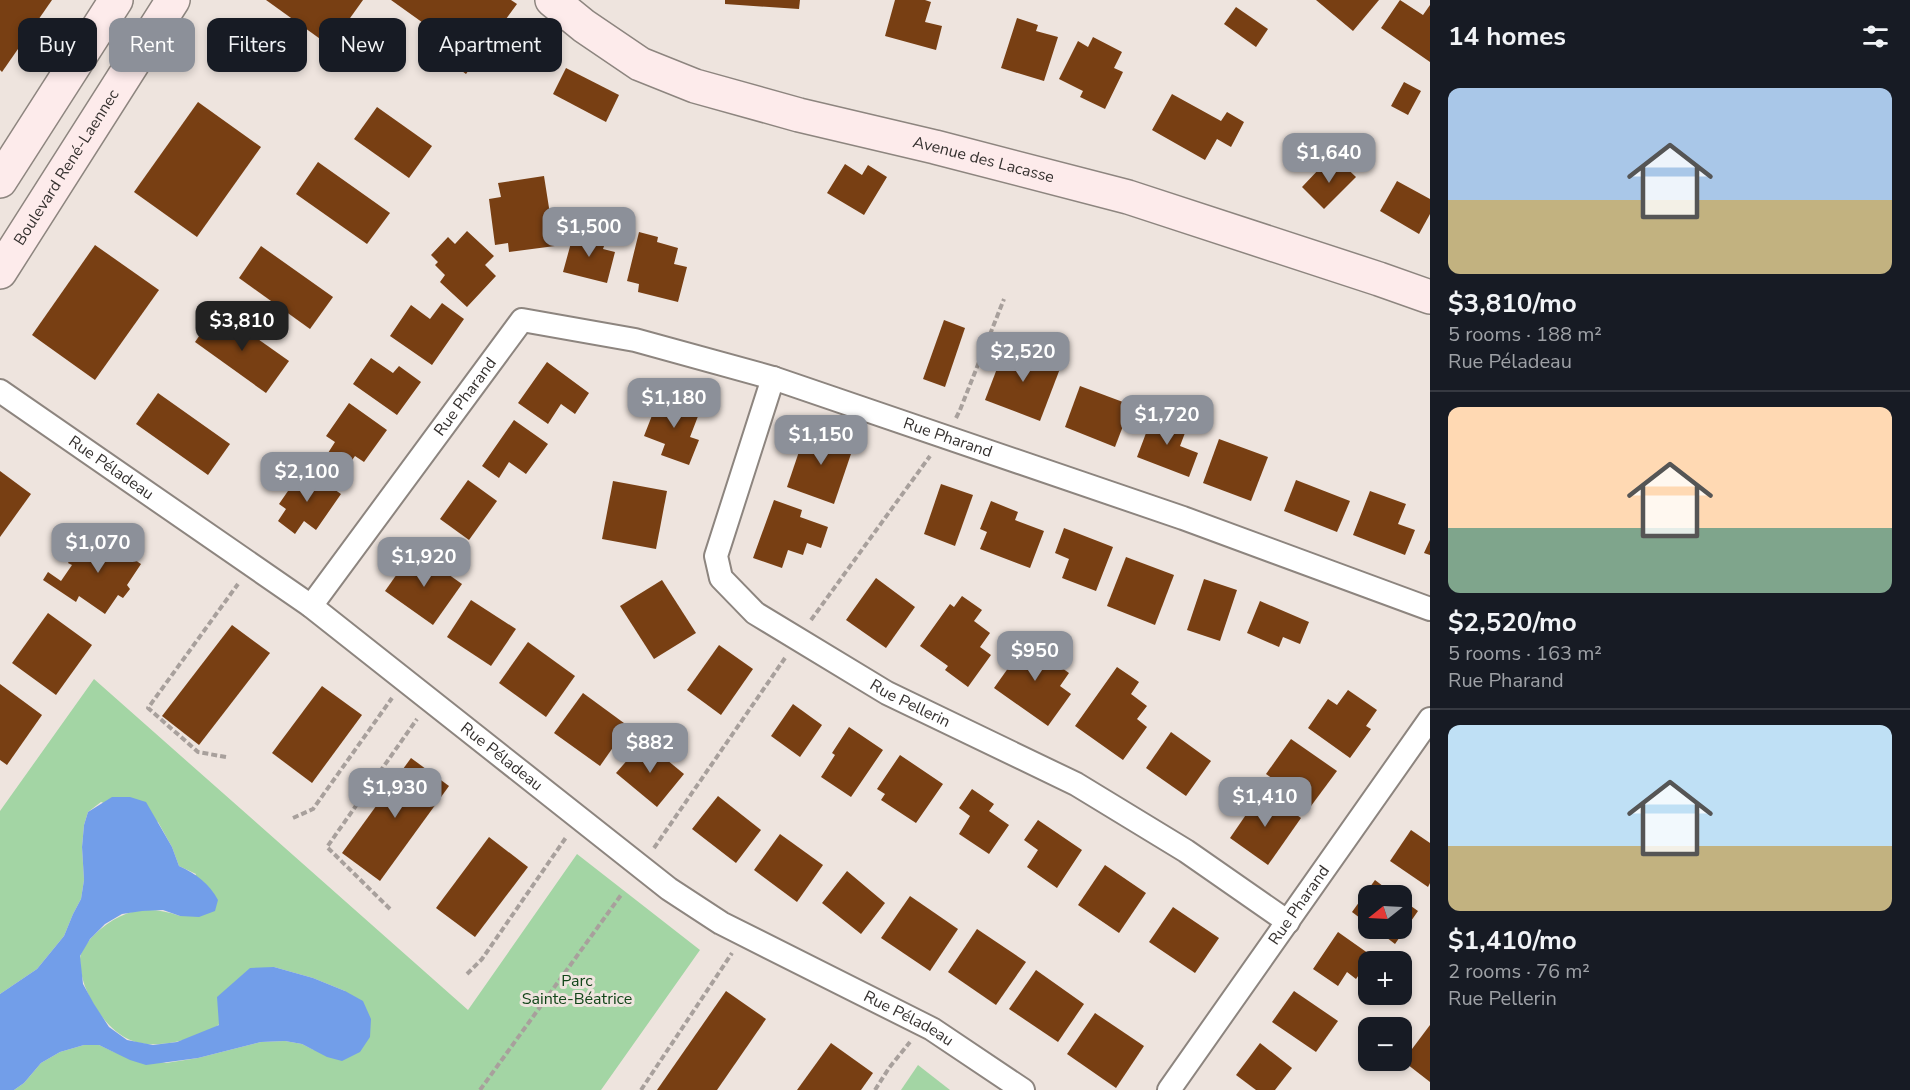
<!DOCTYPE html>
<html lang="en">
<head>
<meta charset="utf-8">
<style>
	body { margin:0; font-family:"Nunito Sans",sans-serif; background:#20242c; color:#f1f3f6; height:100vh; display:flex; flex-direction:column; font-size:22px; white-space:nowrap }
	* { box-sizing:border-box; margin:0 }
	p { font-size:20px; color:#9ea1a6 }
	.icon { flex:none; width:33px; height:33px; fill:none; stroke:currentColor; stroke-width:2; stroke-linecap:round; stroke-linejoin:round }
	.map { position:relative; flex:1; overflow:hidden }
	.sheet { display:flex; flex-direction:column; background:#171b24; width:480px }
	.sheet>* { flex:none }
	.top-card { position:absolute; left:18px; top:18px; width:570px; height:54px; display:flex; gap:12px }
	.needle { width:39px; rotate:252deg }
	.controls { position:absolute; left:1358px; top:885px; display:grid; gap:12px }
	.controls a { display:grid; place-items:center; width:54px; height:54px; border-radius:12px; background:#171b24; box-shadow:0 3px 9px #0003; font-size:30px }
	.price { position:absolute; translate:-50% -51px; padding:0 14px; border-radius:12px; background:#8c9099; color:#fff; font-size:20px; line-height:39px; filter:drop-shadow(0 2px 3px #0008) }
	.price::after { content:''; position:absolute; left:50%; top:36px; width:18px; height:14px; margin-left:-9px; background:inherit; clip-path:polygon(0 0,100% 0,50% 100%) }
	.price.current { background:#222; color:#fff }
	ul { padding:0; list-style:none }
	li { display:grid; align-content:center; gap:12px; height:318px; padding:0 18px }
	li+li { border-top:2px solid #363941 }
	li span { display:grid; place-items:center; height:186px; border-radius:12px; color:#555 }
	li>.icon { margin-inline-start:auto }
	span .icon { width:108px; height:108px; fill:#fffc; stroke-width:1 }
	li b { font-size:26px }
	h2 { display:flex; justify-content:space-between; align-items:center; height:72px; padding:0 18px; font-size:26px }
	.tag { padding:0 21px; border-radius:12px; background:#171b24; box-shadow:0 3px 9px #0003; font-size:21px; line-height:54px }
	.tag.current { background:#8c9099; color:#fff }
	main { display:flex; flex:1; min-height:0 }
	.map>svg:first-child { display:block }
	.green { fill:#a3d5a4 }
	.water { fill:#729ee9 }
	.building { fill:#783f13 }
	.lines { fill:none; stroke-linecap:round; stroke-linejoin:round }
	.street-casing { stroke:#8d857f; stroke-width:26 }
	.secondary-casing { stroke:#8d857f; stroke-width:36 }
	.path { stroke:#a8a09c; stroke-width:4; stroke-dasharray:6 3; stroke-linecap:butt }
	.street { stroke:#fff; stroke-width:22 }
	.secondary { stroke:#fdebeb; stroke-width:33 }
	.labels { text-anchor:middle; dominant-baseline:central; stroke-width:6; stroke-linejoin:round; paint-order:stroke }
	.street-label { font-size:16px; fill:#35312f; stroke:#eee4de }
	.park-label { font-size:16px; fill:#124519; stroke:#eee4de }
</style>
</head>
<body>
<main>
<div class="map">
<svg width="1430" height="1090" viewBox="0 0 1430 1090">
	<rect width="100%" height="100%" fill="#eee4de"/>
	<g class="green">
		<path d="M94,679L468,1010L577,854L700,950L601,1090H14L24,1083L41,1063L60,1052L84,1045H99L114,1052L166,1063L198,1058L261,1042L285,1041L302,1044L314,1050L345,991L313,978L274,967C262,980 249,994 236,1007C230,1013 224,1021 217,1026C194,1040 151,1052 126,1038C113,1031 105,1021 97,1010C87,994 80,978 80,959C80,952 88,941 93,936C120,910 145,904 180,916L196,874L179,866L172,847L158,822L101,802L88,812L84,825L82,847L84,880L81,899L73,914L64,936L37,969L0,994V811Z"/>
		<polygon points="918,1065 950,1090 901,1090"/>
	</g>
	<path class="water" d="M112,797H130L146,802L172,847L179,866C196,874 209,883 218,900L215,911L199,917L180,916L163,910L142,911L122,914L105,924L90,939L80,956L83,984L94,1004L109,1027L127,1040L153,1045L177,1042L219,1025L217,997L250,968L274,967L313,978L345,991L363,1001L371,1019L370,1037L360,1052L342,1061L327,1057L302,1044L285,1041L261,1042L198,1058L146,1065L130,1060L99,1045H84L60,1052L41,1063L24,1083L14,1090H0V994L37,969L64,936L73,914L81,899L84,880L82,847L84,825L88,812Z"/>
	<g class="building">
		<polygon points="0,0 52,0 2,72 0,70"/>
		<polygon points="266,0 363,0 330,46"/>
		<polygon points="391,0 511,0 517,4 466,74 431,48 440,35"/>
		<polygon points="725,0 800,0 799,9 725,4"/>
		<polygon points="895,0 925,0 931,2 925,22 942,26 936,50 885,36"/>
		<polygon points="1316,0 1379,0 1353,31"/>
		<polygon points="1400,0 1423,15 1430,5 1430,62 1381,28"/>
		<polygon points="1236,7 1268,29 1256,47 1224,24"/>
		<polygon points="1017,18 1038,25 1036,31 1058,37 1044,81 1001,68"/>
		<polygon points="1093,37 1122,52 1114,68 1123,72 1105,109 1080,97 1083,91 1059,79 1078,41 1088,47"/>
		<polygon points="566,68 619,95 606,122 553,94"/>
		<polygon points="1404,82 1421,91 1408,115 1391,106"/>
		<polygon points="1172,94 1221,121 1227,112 1244,122 1231,147 1217,139 1205,160 1152,130"/>
		<polygon points="198,102 261,147 197,237 134,192"/>
		<polygon points="377,107 432,146 409,178 354,139"/>
		<polygon points="1339,161 1356,177 1324,209 1302,187 1321,167 1327,173"/>
		<polygon points="318,162 390,213 367,244 296,194"/>
		<polygon points="845,164 862,175 868,165 887,177 864,215 827,193"/>
		<polygon points="544,176 555,246 509,252 508,243 495,245 489,199 501,197 498,183"/>
		<polygon points="1397,181 1430,199 1430,214 1419,234 1380,211"/>
		<polygon points="467,231 494,256 485,265 496,276 467,307 440,282 445,275 435,265 438,262 431,255 448,237 455,244"/>
		<polygon points="574,232 606,240 603,249 615,252 607,283 563,272"/>
		<polygon points="639,232 658,237 657,242 678,248 674,264 687,267 678,302 638,292 639,284 627,281"/>
		<polygon points="95,245 159,290 95,380 32,335"/>
		<polygon points="261,246 333,297 310,329 239,278"/>
		<polygon points="442,303 464,319 432,365 390,336 411,305 430,319"/>
		<polygon points="217,310 289,361 266,393 195,342"/>
		<polygon points="944,320 965,328 945,387 923,379"/>
		<polygon points="1006,345 1061,366 1040,421 985,400"/>
		<polygon points="371,358 393,373 399,366 421,382 397,415 353,384"/>
		<polygon points="547,362 589,393 575,414 561,404 548,424 518,403"/>
		<polygon points="1080,386 1131,405 1115,447 1065,427"/>
		<polygon points="158,393 230,444 208,475 136,424"/>
		<polygon points="660,395 700,411 690,437 699,440 689,465 661,455 665,444 644,436"/>
		<polygon points="349,403 387,430 364,462 355,456 347,467 328,453 335,442 326,436"/>
		<polygon points="1154,412 1188,425 1180,446 1198,453 1189,477 1137,457"/>
		<polygon points="514,420 548,444 526,474 509,462 499,478 482,466"/>
		<polygon points="807,428 854,445 834,504 787,487"/>
		<polygon points="1219,439 1268,457 1251,501 1203,483"/>
		<polygon points="0,471 31,494 0,537"/>
		<polygon points="311,473 341,494 316,530 304,521 295,534 278,521 286,509 279,504 297,478 305,483"/>
		<polygon points="468,480 497,501 469,540 440,519"/>
		<polygon points="1296,480 1350,501 1337,532 1284,511"/>
		<polygon points="613,481 667,491 656,549 602,539"/>
		<polygon points="941,484 973,495 955,546 924,534"/>
		<polygon points="1370,491 1406,504 1398,524 1415,530 1405,555 1353,535"/>
		<polygon points="774,500 802,510 800,517 828,527 821,548 807,543 803,555 788,550 782,568 753,558"/>
		<polygon points="991,501 1018,512 1015,520 1044,531 1030,568 980,549 987,532 980,529"/>
		<polygon points="1064,528 1113,547 1096,591 1062,578 1069,559 1055,553"/>
		<polygon points="94,535 105,541 107,539 112,543 114,541 131,553 129,556 141,564 127,585 130,589 123,598 118,595 105,614 79,596 76,602 43,580 48,572 61,581 72,565 68,563 74,553 80,557"/>
		<polygon points="1430,540 1430,555 1424,553"/>
		<polygon points="414,550 462,584 433,625 385,591"/>
		<polygon points="1126,557 1174,575 1155,625 1107,606"/>
		<polygon points="876,578 915,607 886,648 846,620"/>
		<polygon points="1204,579 1237,590 1220,641 1187,630"/>
		<polygon points="662,580 696,633 654,659 620,606"/>
		<polygon points="962,596 982,610 974,621 990,633 980,647 991,655 968,687 945,670 948,666 920,646 950,604 954,607"/>
		<polygon points="471,600 516,629 491,666 447,637"/>
		<polygon points="1260,601 1309,622 1300,644 1283,637 1279,647 1247,633"/>
		<polygon points="48,613 92,645 56,695 12,663"/>
		<polygon points="232,625 270,653 199,745 162,716"/>
		<polygon points="1033,633 1051,647 1045,656 1069,673 1060,686 1071,694 1048,726 994,688"/>
		<polygon points="528,642 575,676 546,717 499,683"/>
		<polygon points="719,645 753,669 721,715 687,690"/>
		<polygon points="1117,667 1139,682 1131,694 1147,706 1137,719 1147,727 1123,760 1075,726"/>
		<polygon points="0,684 42,715 7,765 0,760"/>
		<polygon points="322,686 362,715 312,783 272,753"/>
		<polygon points="1348,690 1377,710 1366,726 1371,729 1350,758 1308,728 1328,699 1337,705"/>
		<polygon points="583,693 628,726 600,766 554,733"/>
		<polygon points="793,704 822,725 800,757 771,736"/>
		<polygon points="849,727 883,750 851,797 821,777 835,755 832,753"/>
		<polygon points="1171,732 1211,761 1186,796 1146,768"/>
		<polygon points="1291,739 1337,771 1311,806 1266,774"/>
		<polygon points="644,741 684,774 657,807 616,773"/>
		<polygon points="900,755 943,784 916,823 881,800 885,794 877,789"/>
		<polygon points="411,758 449,786 380,881 342,853"/>
		<polygon points="972,789 994,804 989,811 1009,825 989,854 959,834 970,816 959,808"/>
		<polygon points="1263,790 1301,818 1268,865 1230,838"/>
		<polygon points="718,796 761,830 736,863 692,829"/>
		<polygon points="1038,820 1082,850 1057,888 1027,867 1038,850 1024,840"/>
		<polygon points="1411,830 1430,843 1430,883 1428,887 1390,861"/>
		<polygon points="780,834 823,865 797,902 754,870"/>
		<polygon points="489,837 528,867 475,937 436,908"/>
		<polygon points="1105,865 1146,893 1119,933 1078,905"/>
		<polygon points="847,871 885,903 861,934 822,903"/>
		<polygon points="1375,880 1396,896 1368,896 1368,924 1352,912"/>
		<polygon points="910,896 958,929 930,971 881,938"/>
		<polygon points="1401,899 1418,911 1395,944 1374,928 1401,928"/>
		<polygon points="1173,907 1219,938 1195,973 1149,942"/>
		<polygon points="977,929 1026,962 996,1005 948,972"/>
		<polygon points="1338,932 1372,956 1356,979 1347,972 1338,986 1313,969"/>
		<polygon points="1036,970 1084,1004 1058,1042 1009,1009"/>
		<polygon points="726,991 766,1019 717,1090 657,1090"/>
		<polygon points="1294,991 1338,1021 1316,1052 1272,1022"/>
		<polygon points="1095,1013 1144,1046 1116,1088 1067,1054"/>
		<polygon points="1430,1025 1430,1082 1403,1061"/>
		<polygon points="831,1043 873,1073 861,1090 797,1090"/>
		<polygon points="1260,1043 1292,1068 1275,1090 1256,1090 1236,1075"/>
	</g>
	<g class="lines">
		<g class="street-casing">
			<g id="street">
				<path id="s1" d="M773,378L716,556L721,578L755,613L887,693L1076,784L1186,851L1288,922"/>
				<path id="s2" d="M0,391L311,606L669,889L721,923L932,1029L1023,1090"/>
				<path id="s3" d="M311,606L522,320L635,340L773,378L1183,518L1430,609"/>
				<path id="s4" d="M1169,1090L1430,719"/>
			</g>
		</g>
		<g class="secondary-casing">
			<g id="secondary">
				<path id="s5" d="M552,0L584,26L640,64L695,86L799,115L935,147L1128,197L1379,279L1430,297"/>
				<polyline points="0,181 116,0"/>
				<path id="s6" d="M0,272L173,0"/>
			</g>
		</g>
		<g class="path">
			<polyline points="956,418 960,410 1004,299"/>
			<polyline points="811,620 930,456"/>
			<polyline points="226,757 198,752 148,708 238,584"/>
			<polyline points="293,818 313,809 392,698"/>
			<polyline points="654,848 785,658"/>
			<polyline points="390,909 327,847 417,719"/>
			<polyline points="467,974 482,959 567,836"/>
			<polyline points="480,1090 621,895"/>
			<polyline points="641,1090 732,953"/>
			<polyline points="875,1090 889,1068 910,1042"/>
		</g>
		<use href="#street" class="street"/>
		<use href="#secondary" class="secondary"/>
	</g>
	<g class="labels">
		<g class="street-label">
			<text stroke="none"><textPath href="#s5" startOffset="466">Avenue des Lacasse</textPath></text>
			<text stroke="none"><textPath href="#s6" startOffset="124">Boulevard René-Laennec</textPath></text>
			<text stroke="none"><textPath href="#s3" startOffset="260">Rue Pharand</textPath></text>
			<text stroke="none"><textPath href="#s3" startOffset="798">Rue Pharand</textPath></text>
			<text stroke="none"><textPath href="#s2" startOffset="135">Rue Péladeau</textPath></text>
			<text stroke="none"><textPath href="#s1" startOffset="438">Rue Pellerin</textPath></text>
			<text stroke="none"><textPath href="#s2" startOffset="621">Rue Péladeau</textPath></text>
			<text stroke="none"><textPath href="#s4" startOffset="226">Rue Pharand</textPath></text>
			<text stroke="none"><textPath href="#s2" startOffset="1107">Rue Péladeau</textPath></text>
		</g>
		<g class="park-label">
			<text x="577" y="981">Parc<tspan x="577" dy="18">Sainte-Béatrice</tspan></text>
		</g>
	</g>
</svg>
<div class="controls">
<a><svg class="needle" viewBox="-14 -14 28 28"><path d="M0-13l5 13h-10z" fill="#e53935"/><path d="M0 13l5-13h-10z" fill="#9ea1a6"/></svg></a>
<a>+</a>
<a>−</a>
</div>
<b class="price" style="left:1329px;top:184px">$1,640</b>
<b class="price" style="left:589px;top:258px">$1,500</b>
<b class="price current" style="left:242px;top:352px">$3,810</b>
<b class="price" style="left:1023px;top:383px">$2,520</b>
<b class="price" style="left:674px;top:429px">$1,180</b>
<b class="price" style="left:1167px;top:446px">$1,720</b>
<b class="price" style="left:821px;top:466px">$1,150</b>
<b class="price" style="left:307px;top:503px">$2,100</b>
<b class="price" style="left:98px;top:574px">$1,070</b>
<b class="price" style="left:424px;top:588px">$1,920</b>
<b class="price" style="left:1035px;top:682px">$950</b>
<b class="price" style="left:650px;top:774px">$882</b>
<b class="price" style="left:395px;top:819px">$1,930</b>
<b class="price" style="left:1265px;top:828px">$1,410</b>
<div class="top-card">
<a class="tag">Buy</a>
<a class="tag current">Rent</a>
<a class="tag">Filters</a>
<a class="tag">New</a>
<a class="tag">Apartment</a>
</div>
</div>
<section class="sheet">
<h2>14 homes<svg class="icon" aria-label="filters" viewBox="0 0 24 24"><path d="M4 7h16M4 17h16"/><circle cx="9" cy="7" r="2"/><circle cx="15" cy="17" r="2"/></svg></h2>
<ul>
<li><span style="background:linear-gradient(#a9c7e8 60%,#c2b280 0)"><svg class="icon" aria-label="home" viewBox="0 0 24 24"><path d="M3 11l9-7 9 7M6 9v11h12V9"/></svg></span><div><b>$3,810/mo</b><p>5 rooms · 188 m²</p><p>Rue Péladeau</p></div></li>
<li><span style="background:linear-gradient(#ffd9b3 65%,#7fa58c 0)"><svg class="icon" aria-label="home" viewBox="0 0 24 24"><path d="M3 11l9-7 9 7M6 9v11h12V9"/></svg></span><div><b>$2,520/mo</b><p>5 rooms · 163 m²</p><p>Rue Pharand</p></div></li>
<li><span style="background:linear-gradient(#bfe0f5 65%,#c2b280 0)"><svg class="icon" aria-label="home" viewBox="0 0 24 24"><path d="M3 11l9-7 9 7M6 9v11h12V9"/></svg></span><div><b>$1,410/mo</b><p>2 rooms · 76 m²</p><p>Rue Pellerin</p></div></li>
</ul>
</section>
</main>
</body>
</html>
